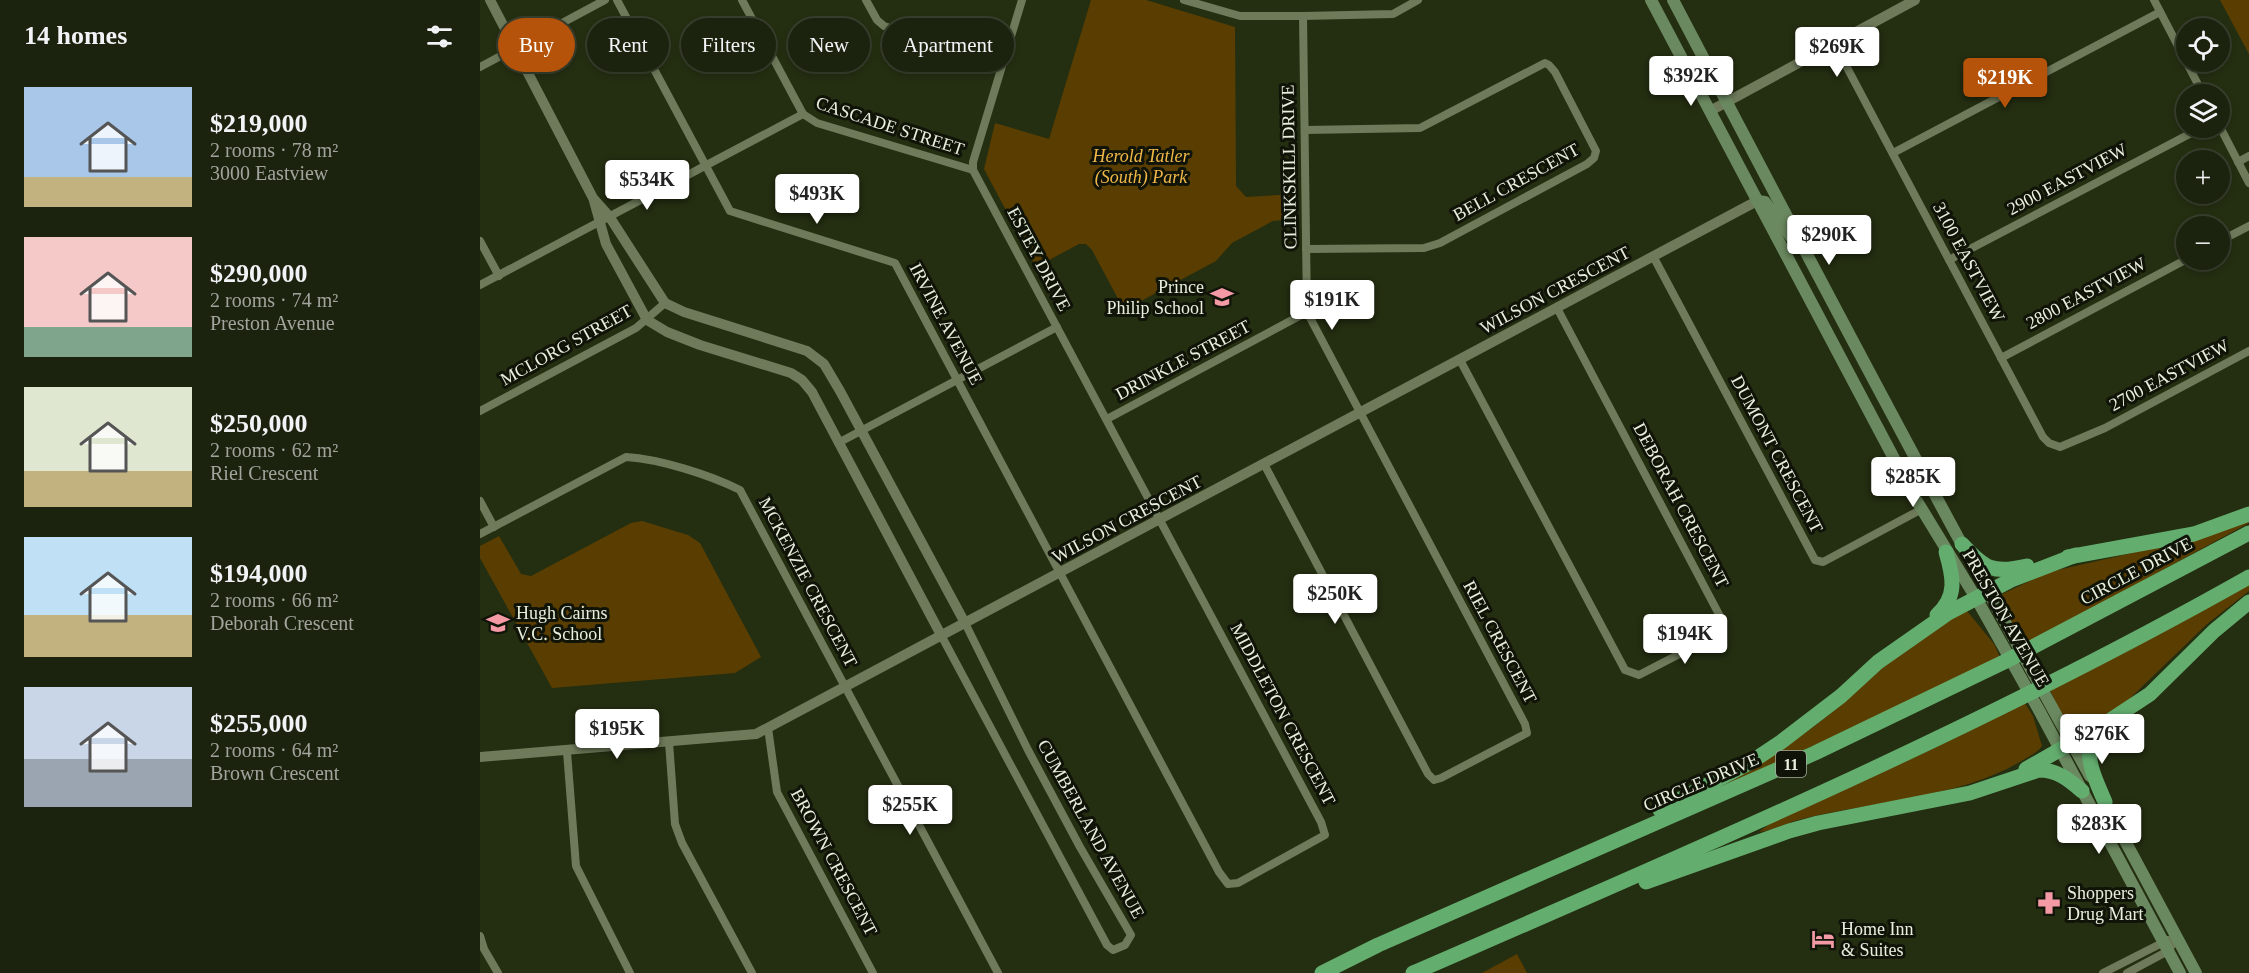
<!DOCTYPE html>
<html lang="en">
<head>
<meta charset="utf-8">
<style>
	body { margin:0; font-family:"Times New Roman",serif; background:#282f1b; color:#f1f3f6; height:100vh; display:flex; flex-direction:column; font-size:22px; white-space:nowrap }
	* { box-sizing:border-box; margin:0 }
	p { font-size:20px; color:#a0a49d }
	.icon { flex:none; width:33px; height:33px; fill:none; stroke:currentColor; stroke-width:2; stroke-linecap:round; stroke-linejoin:round }
	.map { position:relative; flex:1; overflow:hidden }
	.details { display:flex; flex-direction:column; background:#1b220d; width:480px }
	.details>* { flex:none }
	.guide { position:absolute; left:18px; top:18px; width:570px; height:54px; display:flex; gap:12px }
	.tools { position:absolute; left:1696px; top:18px; display:grid; gap:12px }
	.tools a { display:grid; place-items:center; width:54px; height:54px; border-radius:50%; background:#1b220d; box-shadow:0 3px 9px #0003,0 0 0 2px #393f2e; font-size:30px }
	.price { position:absolute; translate:-50% -51px; padding:0 14px; border-radius:6px; background:#fff; color:#222; font-size:20px; line-height:39px; filter:drop-shadow(0 2px 3px #0008) }
	.price::after { content:''; position:absolute; left:50%; top:36px; width:18px; height:14px; margin-left:-9px; background:inherit; clip-path:polygon(0 0,100% 0,50% 100%) }
	.price.selected { background:#b45309; color:#fff }
	ul { padding:0; list-style:none }
	li { display:flex; align-items:center; gap:18px; height:150px; padding:0 24px }
	li span { display:grid; place-items:center; flex:none; width:168px; height:120px; border-radius:0px; color:#555 }
	li>.icon { margin-inline-start:auto }
	span .icon { width:72px; height:72px; fill:#fffc; stroke-width:1 }
	li b { font-size:26px }
	h2 { display:flex; justify-content:space-between; align-items:center; height:72px; padding:0 24px; font-size:26px }
	.chip { padding:0 21px; border-radius:27px; background:#1b220d; box-shadow:0 3px 9px #0003,0 0 0 2px #393f2e; font-size:21px; line-height:54px }
	.chip.selected { background:#b45309; color:#fff }
	main { display:flex; flex:1; min-height:0 }
	.map>svg:first-child { display:block }
	.green { fill:#5a3e01 }
	.lines { fill:none; stroke-linecap:round; stroke-linejoin:round }
	.minor { stroke:#6e7a5a; stroke-width:8 }
	.tertiary { stroke:#6e7a5a; stroke-width:10 }
	.secondary { stroke:#6b8960; stroke-width:12 }
	.motorway { stroke:#63ad6f; stroke-width:15 }
	.labels { text-anchor:middle; dominant-baseline:central; stroke-width:6; stroke-linejoin:round; paint-order:stroke }
	.shield { fill:#101408; stroke:#a7ad9e; stroke-width:1.5 }
	.shield-label { font-size:16px; font-weight:bold; fill:#e8efde }
	.street-label { font-size:18px; fill:#e8efde; stroke:#101408 }
	.park-label { font-size:18px; font-style:italic; fill:#f1b748; stroke:#101408 }
	.poi-label { font-size:18px; fill:#e8efde; stroke:#101408; text-anchor:start }
</style>
</head>
<body>
<main>
<section class="details">
<h2>14 homes<svg class="icon" aria-label="filters" viewBox="0 0 24 24"><path d="M4 7h16M4 17h16"/><circle cx="9" cy="7" r="2"/><circle cx="15" cy="17" r="2"/></svg></h2>
<ul>
<li><span style="background:linear-gradient(#a9c7e8 75%,#c2b280 0)"><svg class="icon" aria-label="home" viewBox="0 0 24 24"><path d="M3 11l9-7 9 7M6 9v11h12V9"/></svg></span><div><b>$219,000</b><p>2 rooms · 78 m²</p><p>3000 Eastview</p></div></li>
<li><span style="background:linear-gradient(#f6c9c9 75%,#7fa58c 0)"><svg class="icon" aria-label="home" viewBox="0 0 24 24"><path d="M3 11l9-7 9 7M6 9v11h12V9"/></svg></span><div><b>$290,000</b><p>2 rooms · 74 m²</p><p>Preston Avenue</p></div></li>
<li><span style="background:linear-gradient(#dfe7d0 70%,#c2b280 0)"><svg class="icon" aria-label="home" viewBox="0 0 24 24"><path d="M3 11l9-7 9 7M6 9v11h12V9"/></svg></span><div><b>$250,000</b><p>2 rooms · 62 m²</p><p>Riel Crescent</p></div></li>
<li><span style="background:linear-gradient(#bfe0f5 65%,#c2b280 0)"><svg class="icon" aria-label="home" viewBox="0 0 24 24"><path d="M3 11l9-7 9 7M6 9v11h12V9"/></svg></span><div><b>$194,000</b><p>2 rooms · 66 m²</p><p>Deborah Crescent</p></div></li>
<li><span style="background:linear-gradient(#c9d6e8 60%,#9aa5b1 0)"><svg class="icon" aria-label="home" viewBox="0 0 24 24"><path d="M3 11l9-7 9 7M6 9v11h12V9"/></svg></span><div><b>$255,000</b><p>2 rooms · 64 m²</p><p>Brown Crescent</p></div></li>
</ul>
</section>
<div class="map">
<svg width="1769" height="973" viewBox="0 0 1769 973">
	<rect width="100%" height="100%" fill="#242e11"/>
	<g class="green">
		<polygon points="611,0 666,0 755,27 756,186 766,197 814,194 815,219 793,221 752,243 736,261 644,310 612,250 606,244 599,244 556,267 504,169 515,123 569,139"/>
		<polygon points="1740,0 1769,0 1769,54"/>
		<polygon points="1769,516 1769,523 1546,644 1519,604 1520,595 1569,572 1674,548"/>
		<polygon points="162,521 208,535 220,543 281,657 255,673 72,688 0,558 0,546 19,536 41,574 51,576 151,523"/>
		<polygon points="1769,583 1769,591 1727,624 1642,706 1599,732 1589,730 1570,690"/>
		<path d="M1487,611L1514,644L1520,657L1389,721L1241,787C1284,762 1324,736 1362,704C1391,679 1417,651 1450,629C1461,622 1475,617 1487,611Z"/>
		<path d="M1545,703L1553,716L1562,746C1557,753 1550,756 1543,760C1481,798 1393,801 1322,819C1308,822 1293,831 1279,832L1292,822L1448,751Z"/>
		<polygon points="1037,954 1047,973 1002,973"/>
	</g>
	<g class="lines">
		<g class="minor">
			<polyline points="137,0 250,211 415,263 739,872 748,884 758,883 845,835 841,822 493,170 493,162 542,0"/>
			<polyline points="262,0 323,114 337,123 493,170"/>
			<polyline points="386,0 397,20 404,26 522,64"/>
			<polyline points="704,0 760,16 823,16 913,14 938,0"/>
			<polyline points="1674,0 1723,94"/>
			<polyline points="1354,43 1563,437 1569,443 1580,447 1625,428 1769,351"/>
			<polyline points="0,67 125,0"/>
			<polyline points="1740,127 1769,183"/>
			<polyline points="825,130 940,128 1065,63 1069,65 1075,72 1116,151 1114,158 1107,164 960,243 944,248 826,249"/>
			<polyline points="1413,153 1680,12"/>
			<polyline points="1758,162 1769,156"/>
			<polyline points="0,241 19,276"/>
			<polyline points="1740,241 1769,226"/>
			<polyline points="1173,256 1335,560 1343,562 1442,509"/>
			<polyline points="1469,260 1721,128"/>
			<polyline points="0,285 323,114"/>
			<polyline points="1521,358 1707,259"/>
			<polyline points="980,360 1145,670 1159,675 1240,633 1242,620 1077,308"/>
			<polyline points="0,411 156,328 185,303"/>
			<polyline points="627,419 827,312"/>
			<polyline points="358,443 577,327"/>
			<polyline points="784,464 948,774 954,780 961,778 1047,733 1045,724 827,312 823,16"/>
			<polyline points="0,501 14,527"/>
			<path d="M0,534L146,457C180,459 230,475 260,490L518,973"/>
			<polyline points="461,635 627,945 633,950 645,945 651,935 600,847 548,750 485,623"/>
			<polyline points="288,728 297,792 393,973"/>
			<polyline points="189,742 195,824 202,843 272,973"/>
			<polyline points="87,752 96,866 150,973"/>
			<polyline points="0,936 4,949 18,973"/>
			<polyline points="1623,973 1688,940"/>
			<polyline points="1647,973 1688,951 1697,937"/>
		</g>
		<g class="tertiary">
			<polyline points="10,0 113,198 129,216 185,303 204,312 327,351 344,364 360,391 485,623"/>
			<polyline points="1230,111 1435,0"/>
			<polyline points="114,201 126,244 167,320 187,332 220,345 311,373 322,380 332,392 461,635"/>
			<polyline points="0,757 276,734 1277,201"/>
		</g>
		<g class="secondary">
			<polyline points="1171,0 1435,498 1496,598 1560,712 1700,973"/>
			<path d="M1193,0C1288,181 1383,362 1480,541C1523,620 1567,697 1610,776"/>
			<polyline points="1277,201 1285,202 1311,237"/>
			<polyline points="1621,796 1716,973"/>
		</g>
		<g class="motorway">
			<path d="M1482,544C1505,569 1513,574 1547,566"/>
			<polyline points="1588,557 1714,534 1769,514"/>
			<path d="M1457,615C1478,596 1473,576 1466,552"/>
			<path d="M1622,727C1618,733 1612,740 1610,748C1607,765 1619,787 1625,802"/>
			<polyline points="1546,769 1623,725 1670,694 1734,631 1769,602"/>
			<polyline points="1180,810 1271,762 1301,742 1361,696 1398,662 1468,613 1531,580 1596,555"/>
			<path d="M1166,882L1309,831L1338,823L1490,793L1559,770C1577,770 1588,779 1602,791"/>
			<polyline points="842,973 898,945 1335,753 1524,662 1769,533"/>
			<path d="M933,973C1216,850 1500,729 1769,577"/>
		</g>
	</g>
	<defs>
		<g id="school-bare" transform="scale(1.8)"><path d="M0-5L7-2L0 1L-7-2ZM-4 1L0 2.5L4 1V4Q0 6-4 4Z" fill="#f49aa4" stroke="#101408" stroke-width="2.5" paint-order="stroke"/></g>
		<g id="pharmacy-bare" transform="scale(1.8)"><path d="M-2-6h4v4h4v4h-4v4h-4v-4h-4v-4h4Z" fill="#f49aa4" stroke="#101408" stroke-width="2.5" paint-order="stroke"/></g>
		<g id="hotel-bare" transform="scale(1.8)"><path d="M-6-4.5h1.5V1H6V5H4.5V3h-9V5H-6ZM-4 0a1.8 1.8 0 1 1 3.6 0ZM.5 0V-2.5h3Q6-2.5 6 0Z" fill="#f49aa4" stroke="#101408" stroke-width="2.5" paint-order="stroke"/></g>
	</defs>
	<g fill-rule="evenodd">
		<use href="#school-bare" x="742" y="297"/>
		<use href="#school-bare" x="18" y="623"/>
		<use href="#pharmacy-bare" x="1569" y="903"/>
		<use href="#hotel-bare" x="1343" y="939"/>
	</g>
	<g class="labels">
		<rect class="shield" x="1296" y="751" width="30" height="26" rx="4.5"/>
		<g class="shield-label">
			<text x="1311" y="764">11</text>
		</g>
		<g class="street-label">
			<text transform="translate(410 126) rotate(18)">CASCADE STREET</text>
			<text transform="translate(809 167) rotate(-91)">CLINKSKILL DRIVE</text>
			<text transform="translate(1587 179) rotate(-28)">2900 EASTVIEW</text>
			<text transform="translate(1036 182) rotate(-29)">BELL CRESCENT</text>
			<text transform="translate(559 259) rotate(62)">ESTEY DRIVE</text>
			<text transform="translate(1489 262) rotate(62)">3100 EASTVIEW</text>
			<text transform="translate(1075 290) rotate(-28)">WILSON CRESCENT</text>
			<text transform="translate(1606 293) rotate(-28)">2800 EASTVIEW</text>
			<text transform="translate(466 324) rotate(62)">IRVINE AVENUE</text>
			<text transform="translate(86 345) rotate(-29)">MCLORG STREET</text>
			<text transform="translate(703 360) rotate(-28)">DRINKLE STREET</text>
			<text transform="translate(1689 375) rotate(-28)">2700 EASTVIEW</text>
			<text transform="translate(1297 454) rotate(62)">DUMONT CRESCENT</text>
			<text transform="translate(1201 505) rotate(62)">DEBORAH CRESCENT</text>
			<text transform="translate(647 519) rotate(-28)">WILSON CRESCENT</text>
			<text transform="translate(1656 571) rotate(-28)">CIRCLE DRIVE</text>
			<text transform="translate(328 582) rotate(62)">MCKENZIE CRESCENT</text>
			<text transform="translate(1526 618) rotate(60)">PRESTON AVENUE</text>
			<text transform="translate(1020 642) rotate(62)">RIEL CRESCENT</text>
			<text transform="translate(803 714) rotate(62)">MIDDLETON CRESCENT</text>
			<text transform="translate(1221 782) rotate(-23)">CIRCLE DRIVE</text>
			<text transform="translate(611 829) rotate(61)">CUMBERLAND AVENUE</text>
			<text transform="translate(354 862) rotate(62)">BROWN CRESCENT</text>
		</g>
		<g class="park-label">
			<text x="661" y="156">Herold Tatler<tspan x="661" dy="21">(South) Park</tspan></text>
		</g>
		<g class="poi-label">
			<text x="724" y="287" text-anchor="end">Prince<tspan x="724" dy="21">Philip School</tspan></text>
			<text x="36" y="613">Hugh Cairns<tspan x="36" dy="21">V.C. School</tspan></text>
			<text x="1587" y="893">Shoppers<tspan x="1587" dy="21">Drug Mart</tspan></text>
			<text x="1361" y="929">Home Inn<tspan x="1361" dy="21">&amp; Suites</tspan></text>
		</g>
	</g>
</svg>
<div class="tools">
<a><svg class="icon" aria-label="locate" viewBox="0 0 24 24"><circle cx="12" cy="12" r="6"/><path d="M12 2v4M12 18v4M2 12h4M18 12h4"/></svg></a>
<a><svg class="icon" aria-label="layers" viewBox="0 0 24 24"><path d="M12 4l9 5-9 5-9-5zM3 14l9 5 9-5"/></svg></a>
<a>+</a>
<a>−</a>
</div>
<b class="price" style="left:1357px;top:78px">$269K</b>
<b class="price" style="left:1211px;top:107px">$392K</b>
<b class="price selected" style="left:1525px;top:109px">$219K</b>
<b class="price" style="left:167px;top:211px">$534K</b>
<b class="price" style="left:337px;top:225px">$493K</b>
<b class="price" style="left:1349px;top:266px">$290K</b>
<b class="price" style="left:852px;top:331px">$191K</b>
<b class="price" style="left:1433px;top:508px">$285K</b>
<b class="price" style="left:855px;top:625px">$250K</b>
<b class="price" style="left:1205px;top:665px">$194K</b>
<b class="price" style="left:137px;top:760px">$195K</b>
<b class="price" style="left:1622px;top:765px">$276K</b>
<b class="price" style="left:430px;top:836px">$255K</b>
<b class="price" style="left:1619px;top:855px">$283K</b>
<div class="guide">
<a class="chip selected">Buy</a>
<a class="chip">Rent</a>
<a class="chip">Filters</a>
<a class="chip">New</a>
<a class="chip">Apartment</a>
</div>
</div>
</main>
</body>
</html>
